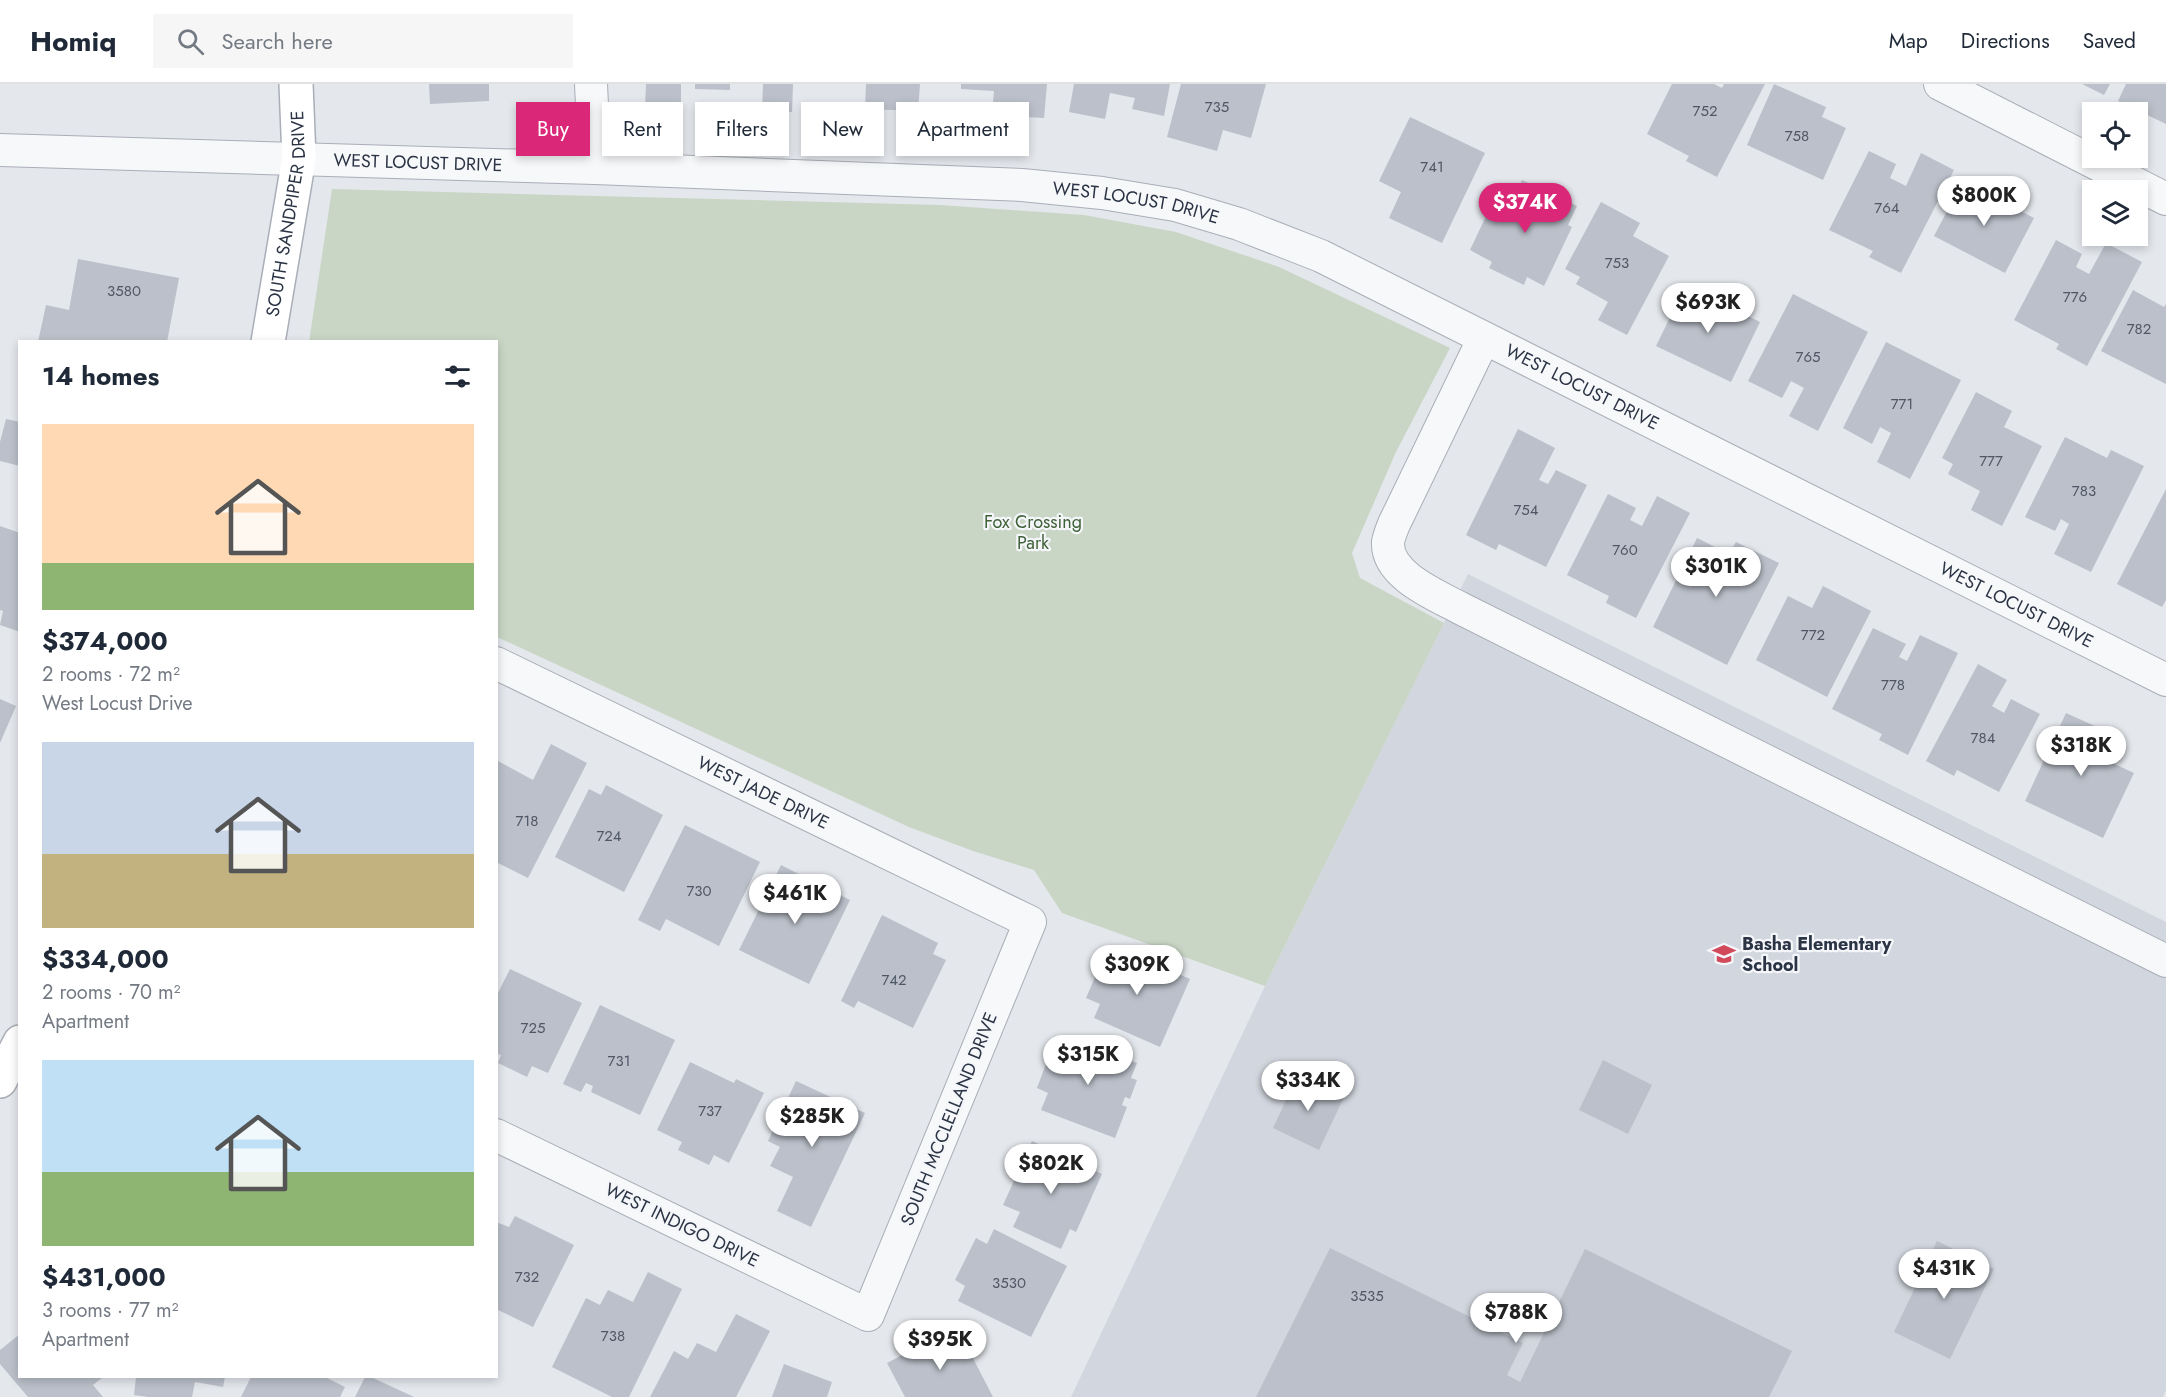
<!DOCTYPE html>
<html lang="en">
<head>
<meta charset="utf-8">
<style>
	body { margin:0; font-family:Jost,sans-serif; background:#f6f6f7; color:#1f2937; height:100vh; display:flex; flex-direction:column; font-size:22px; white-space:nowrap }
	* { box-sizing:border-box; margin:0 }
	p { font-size:20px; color:#747a83 }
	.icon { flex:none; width:33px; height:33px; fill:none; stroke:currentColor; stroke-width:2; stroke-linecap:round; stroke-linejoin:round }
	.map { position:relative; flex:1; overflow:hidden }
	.side { position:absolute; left:18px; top:256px; width:480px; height:1038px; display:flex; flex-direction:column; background:#fff; border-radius:0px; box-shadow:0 3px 9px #0003 }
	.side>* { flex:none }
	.top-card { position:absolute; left:516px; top:18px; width:570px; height:54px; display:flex; gap:12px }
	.fabs { position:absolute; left:2082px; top:18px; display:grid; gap:12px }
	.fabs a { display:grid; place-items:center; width:66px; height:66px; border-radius:0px; background:#fff; box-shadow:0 3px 9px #0003; font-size:30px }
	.price { position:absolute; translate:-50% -51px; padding:0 14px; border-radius:21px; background:#fff; color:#222; font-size:20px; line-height:39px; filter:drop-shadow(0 2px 3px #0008) }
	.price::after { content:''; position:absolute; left:50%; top:36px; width:18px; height:14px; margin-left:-9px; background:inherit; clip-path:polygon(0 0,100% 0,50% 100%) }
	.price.active { background:#db2777; color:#fff }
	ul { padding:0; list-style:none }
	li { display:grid; align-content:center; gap:12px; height:318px; padding:0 24px }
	li span { display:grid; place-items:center; height:186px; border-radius:0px; color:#555 }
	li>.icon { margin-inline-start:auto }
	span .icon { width:108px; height:108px; fill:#fffc; stroke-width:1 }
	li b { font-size:26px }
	h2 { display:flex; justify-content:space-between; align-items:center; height:72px; padding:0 24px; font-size:26px }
	.pill { padding:0 21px; border-radius:0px; background:#fff; box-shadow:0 3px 9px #0003; font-size:21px; line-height:54px }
	.pill.active { background:#db2777; color:#fff }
	header { display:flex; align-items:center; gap:36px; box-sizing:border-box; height:84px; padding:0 30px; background:#fff; border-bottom:2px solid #e0e1e3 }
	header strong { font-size:28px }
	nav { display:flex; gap:33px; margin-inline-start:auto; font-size:21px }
	.search { width:420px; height:54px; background:#f6f6f7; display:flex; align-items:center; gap:15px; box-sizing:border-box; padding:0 21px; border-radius:0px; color:#747a83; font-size:22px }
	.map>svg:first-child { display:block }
	.built { fill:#d2d6de }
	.green { fill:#c9d6c5 }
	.building { fill:#bbc0ca }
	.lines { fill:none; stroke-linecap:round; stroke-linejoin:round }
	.street-casing { stroke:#a9aeb7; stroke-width:34 }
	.secondary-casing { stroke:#a9aeb7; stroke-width:36 }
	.street { stroke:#f7f8fa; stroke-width:32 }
	.secondary { stroke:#fff; stroke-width:33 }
	.labels { text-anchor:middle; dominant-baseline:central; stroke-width:4.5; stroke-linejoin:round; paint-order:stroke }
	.number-label { font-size:15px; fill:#4f5766 }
	.street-label { font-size:18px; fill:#2b3445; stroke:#f4f6f9 }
	.park-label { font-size:18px; fill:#3f6138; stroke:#f4f6f9 }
	.poi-label { font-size:18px; font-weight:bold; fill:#2b3445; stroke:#f4f6f9; text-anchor:start }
</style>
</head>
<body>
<header>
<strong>Homiq</strong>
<div class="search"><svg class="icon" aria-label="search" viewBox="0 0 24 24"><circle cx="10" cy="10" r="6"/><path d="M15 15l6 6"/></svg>Search here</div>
<nav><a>Map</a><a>Directions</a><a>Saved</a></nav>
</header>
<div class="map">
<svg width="2166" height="1313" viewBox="0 0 2166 1313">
	<rect width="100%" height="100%" fill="#e4e7ec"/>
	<polygon class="built" points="1468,490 2166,838 2166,1306 2163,1313 1071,1313 1265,902"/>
	<polygon class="green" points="332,105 940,121 1084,131 1176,148 1279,183 1450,264 1396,368 1352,469 1360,494 1444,539 1265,902 1062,829 1034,786 973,767 909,743 497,553 496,258 309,258"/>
	<g class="building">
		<polygon points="429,0 489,0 489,17 430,20"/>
		<polygon points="646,0 681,0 681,25 645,23"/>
		<polygon points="695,0 730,0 730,6 695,5"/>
		<polygon points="763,0 793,0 792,28 762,27"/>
		<polygon points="866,0 920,0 918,27 865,25"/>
		<polygon points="961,0 1047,0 1044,34 992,31 994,7 961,5"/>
		<polygon points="1074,0 1170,0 1164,32 1132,25 1135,14 1110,9 1105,35 1069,28"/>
		<polygon points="1181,0 1266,0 1251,54 1223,46 1217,67 1167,53"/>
		<polygon points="1672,0 1714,0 1722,4 1724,0 1765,0 1717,93 1686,77 1689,72 1647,50"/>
		<polygon points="1774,0 1826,23 1822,33 1846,44 1823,96 1747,61"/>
		<polygon points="2082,0 2110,0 2104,11"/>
		<polygon points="2126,0 2166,0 2166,40 2118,17"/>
		<polygon points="1410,33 1485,69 1442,159 1389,134 1401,108 1379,97"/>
		<polygon points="1869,67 1896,80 1890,94 1906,102 1921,69 1954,86 1901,189 1869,173 1873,167 1829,146"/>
		<polygon points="1522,96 1577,122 1568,141 1572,143 1544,202 1527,193 1524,201 1489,184 1492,178 1470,166 1497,109 1513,116"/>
		<polygon points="1963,97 2034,134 2005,189 1934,152"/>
		<polygon points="1601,118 1640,139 1633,152 1669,172 1627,251 1598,236 1608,218 1576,200 1580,193 1565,185"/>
		<polygon points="2056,156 2082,170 2076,183 2089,190 2106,159 2142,178 2087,282 2056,265 2059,260 2014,236"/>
		<polygon points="78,175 179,194 167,258 38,258 46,221 69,226"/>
		<polygon points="1686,201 1760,238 1731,298 1656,262"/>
		<polygon points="2133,206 2164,223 2166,220 2166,300 2101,267"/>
		<polygon points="1793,210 1868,248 1818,347 1789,332 1804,304 1791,297 1782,314 1748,297"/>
		<polygon points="1886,258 1961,296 1910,395 1877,378 1891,349 1880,343 1872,360 1843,344"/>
		<polygon points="1976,308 2012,327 2004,343 2042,362 2002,442 1971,426 1980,407 1948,390 1953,380 1942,374"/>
		<polygon points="6,335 20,338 20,382 0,377 0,358"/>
		<polygon points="1518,345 1555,364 1539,396 1548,400 1556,386 1587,401 1546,483 1499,460 1496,466 1466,451"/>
		<polygon points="2065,353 2107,374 2111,366 2144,382 2091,488 2054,470 2069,440 2061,435 2055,447 2025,433"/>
		<polygon points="2166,405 2166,516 2162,523 2117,500"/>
		<polygon points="1608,410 1636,424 1630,436 1642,442 1657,412 1690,429 1636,534 1606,519 1609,512 1567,491"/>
		<polygon points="0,442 20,449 20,548 0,541 3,527 0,526"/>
		<polygon points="1697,454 1729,470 1736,458 1779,479 1727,581 1653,543"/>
		<polygon points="1823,502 1871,527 1827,613 1756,576 1788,512 1812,524"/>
		<polygon points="1873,544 1906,560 1899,573 1907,577 1920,551 1958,569 1908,671 1879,656 1882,650 1832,625"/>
		<polygon points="1978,580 2007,596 1992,622 2004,629 2011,615 2040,630 1999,708 1957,686 1954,692 1926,677"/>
		<polygon points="0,615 16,622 0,659"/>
		<polygon points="2066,629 2119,653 2108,677 2134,689 2103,754 2025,717"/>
		<polygon points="551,660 587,679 528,794 496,778 496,680 498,677 533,696"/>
		<polygon points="606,701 663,731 624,808 555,773 589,705 601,711"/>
		<polygon points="685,741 760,778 719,862 666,835 660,847 638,836"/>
		<polygon points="781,781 850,816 809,900 739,866"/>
		<polygon points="882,831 938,859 933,870 946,876 913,944 858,917 854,924 841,917"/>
		<polygon points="1119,864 1190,895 1160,963 1094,934 1100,920 1086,914 1105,870 1115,874"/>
		<polygon points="510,885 582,919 548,989 532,982 527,993 498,979 501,971 496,969 496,913"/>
		<polygon points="600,921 675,956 640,1031 591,1008 593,1002 586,999 581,1008 563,1000"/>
		<polygon points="1068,953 1137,979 1131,994 1137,996 1130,1015 1125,1013 1122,1021 1127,1023 1115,1054 1041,1026 1048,1009 1037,1004 1052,964 1062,968"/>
		<polygon points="1603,976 1652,1001 1628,1050 1579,1026"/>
		<polygon points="690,978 734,999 736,995 764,1009 729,1079 714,1071 709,1081 678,1066 682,1058 657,1046"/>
		<polygon points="1298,991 1344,1013 1319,1066 1273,1044"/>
		<polygon points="796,997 865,1029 811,1143 777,1127 793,1093 770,1082 780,1063 768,1057"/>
		<polygon points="1032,1057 1102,1090 1076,1148 1070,1145 1061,1165 1013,1143 1020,1128 1003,1121"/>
		<polygon points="515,1132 574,1161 533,1243 496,1225 496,1138 509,1143"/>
		<polygon points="994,1145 1067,1182 1031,1253 958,1217 965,1202 955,1196 976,1154 987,1160"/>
		<polygon points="1937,1157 1994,1185 1950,1275 1894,1248"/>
		<polygon points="1330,1164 1523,1259 1507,1291 1520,1298 1585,1165 1792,1267 1769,1313 1256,1313"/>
		<polygon points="648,1188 682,1205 629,1313 612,1313 552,1283 586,1214 600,1221 608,1206 633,1218"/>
		<polygon points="736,1230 770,1247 736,1313 650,1313 674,1267 688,1275 697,1259 716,1268"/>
		<polygon points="944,1249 948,1258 961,1251 993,1313 905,1313 887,1279"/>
		<polygon points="20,1250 20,1293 103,1293 93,1301 103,1313 28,1313 0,1280 0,1266"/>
		<polygon points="784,1280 832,1298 827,1313 772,1313"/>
		<polygon points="136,1293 225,1293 223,1303 195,1298 192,1313 148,1313 134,1311"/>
		<polygon points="251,1293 325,1293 345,1303 340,1313 241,1313"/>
		<polygon points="365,1293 371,1293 414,1313 355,1313"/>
	</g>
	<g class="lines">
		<g class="street-casing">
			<g id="street">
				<polyline points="591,0 595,84"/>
				<polyline points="1940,0 2166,115"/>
				<path id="s1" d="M0,66L595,84L1022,101L1102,109L1175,121L1239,140L1321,172L2166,596"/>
				<path d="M1484,254L1394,440C1392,445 1389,452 1388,458C1386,491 1436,511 1460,524L2166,877"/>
				<path id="s2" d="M496,579L1030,838L868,1231L496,1051"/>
			</g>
		</g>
		<g class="secondary-casing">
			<g id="secondary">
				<path id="s3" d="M268,258L299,74L296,0"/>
				<polyline points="0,997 20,958"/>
			</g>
		</g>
		<use href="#street" class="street"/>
		<use href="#secondary" class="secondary"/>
	</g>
	<defs>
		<g id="school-bare" transform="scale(1.8)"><path d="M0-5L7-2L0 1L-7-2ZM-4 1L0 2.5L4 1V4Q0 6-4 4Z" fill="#d1495b" stroke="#f4f6f9" stroke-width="2.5" paint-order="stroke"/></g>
	</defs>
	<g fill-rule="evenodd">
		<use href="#school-bare" x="1724" y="870"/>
	</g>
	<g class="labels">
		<g class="number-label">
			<text x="1217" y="23">735</text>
			<text x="1705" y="27">752</text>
			<text x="1797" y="52">758</text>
			<text x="1432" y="83">741</text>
			<text x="1887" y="124">764</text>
			<text x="1617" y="179">753</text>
			<text x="124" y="207">3580</text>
			<text x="2075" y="213">776</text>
			<text x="2139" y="245">782</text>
			<text x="1808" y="273">765</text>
			<text x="1902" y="320">771</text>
			<text x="1991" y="377">777</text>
			<text x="2084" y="407">783</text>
			<text x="1526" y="426">754</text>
			<text x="1625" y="466">760</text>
			<text x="1813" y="551">772</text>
			<text x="1893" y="601">778</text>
			<text x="1983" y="654">784</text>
			<text x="527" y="737">718</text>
			<text x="609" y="752">724</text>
			<text x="699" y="807">730</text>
			<text x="894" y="896">742</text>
			<text x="533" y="944">725</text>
			<text x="619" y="977">731</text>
			<text x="710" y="1027">737</text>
			<text x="527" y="1193">732</text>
			<text x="1009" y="1199">3530</text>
			<text x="1367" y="1212">3535</text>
			<text x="613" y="1252">738</text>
		</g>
		<g class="street-label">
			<text stroke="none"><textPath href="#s1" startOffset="418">WEST LOCUST DRIVE</textPath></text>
			<text stroke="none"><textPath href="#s1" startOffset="1138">WEST LOCUST DRIVE</textPath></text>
			<text stroke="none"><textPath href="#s3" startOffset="130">SOUTH SANDPIPER DRIVE</textPath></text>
			<text stroke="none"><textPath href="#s1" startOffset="1624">WEST LOCUST DRIVE</textPath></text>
			<text stroke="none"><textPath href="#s1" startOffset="2110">WEST LOCUST DRIVE</textPath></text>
			<text stroke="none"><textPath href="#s2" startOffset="297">WEST JADE DRIVE</textPath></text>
			<text transform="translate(949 1035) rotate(-68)">SOUTH MCCLELLAND DRIVE</text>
			<text transform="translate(682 1141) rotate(26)">WEST INDIGO DRIVE</text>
		</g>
		<g class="park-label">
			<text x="1033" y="438">Fox Crossing<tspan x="1033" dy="21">Park</tspan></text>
		</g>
		<g class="poi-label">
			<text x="1742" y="860">Basha Elementary<tspan x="1742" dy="21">School</tspan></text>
		</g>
	</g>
</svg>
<div class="fabs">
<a><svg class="icon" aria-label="locate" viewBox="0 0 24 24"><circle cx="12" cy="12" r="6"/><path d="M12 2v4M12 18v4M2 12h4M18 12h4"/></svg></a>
<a><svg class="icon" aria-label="layers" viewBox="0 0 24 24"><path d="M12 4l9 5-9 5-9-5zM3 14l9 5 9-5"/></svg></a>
</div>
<b class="price" style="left:1984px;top:143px">$800K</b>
<b class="price active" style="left:1525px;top:150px">$374K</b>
<b class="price" style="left:1708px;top:250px">$693K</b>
<b class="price" style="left:1716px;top:514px">$301K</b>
<b class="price" style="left:2081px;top:693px">$318K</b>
<b class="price" style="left:795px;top:841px">$461K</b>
<b class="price" style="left:1137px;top:912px">$309K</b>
<b class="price" style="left:1088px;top:1002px">$315K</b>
<b class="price" style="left:1308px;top:1028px">$334K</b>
<b class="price" style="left:812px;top:1064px">$285K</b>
<b class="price" style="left:1051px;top:1111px">$802K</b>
<b class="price" style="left:1944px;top:1216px">$431K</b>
<b class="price" style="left:1516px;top:1260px">$788K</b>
<b class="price" style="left:940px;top:1287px">$395K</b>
<div class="top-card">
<a class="pill active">Buy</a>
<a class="pill">Rent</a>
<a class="pill">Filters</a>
<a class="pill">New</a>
<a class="pill">Apartment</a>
</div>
<section class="side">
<h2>14 homes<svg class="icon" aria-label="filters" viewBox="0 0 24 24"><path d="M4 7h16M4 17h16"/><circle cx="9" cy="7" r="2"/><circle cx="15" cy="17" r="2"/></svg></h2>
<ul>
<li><span style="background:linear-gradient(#ffd9b3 75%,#8fb573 0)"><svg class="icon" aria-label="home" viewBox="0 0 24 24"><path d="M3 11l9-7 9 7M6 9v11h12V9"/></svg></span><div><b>$374,000</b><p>2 rooms · 72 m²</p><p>West Locust Drive</p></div></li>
<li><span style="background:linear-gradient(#c9d6e8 60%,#c2b280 0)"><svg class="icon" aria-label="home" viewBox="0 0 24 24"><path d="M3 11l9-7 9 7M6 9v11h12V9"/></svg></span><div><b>$334,000</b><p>2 rooms · 70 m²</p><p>Apartment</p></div></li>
<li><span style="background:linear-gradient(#bfe0f5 60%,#8fb573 0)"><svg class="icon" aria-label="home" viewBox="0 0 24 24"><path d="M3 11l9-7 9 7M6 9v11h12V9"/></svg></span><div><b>$431,000</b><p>3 rooms · 77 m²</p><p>Apartment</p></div></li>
</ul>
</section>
</div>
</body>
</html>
